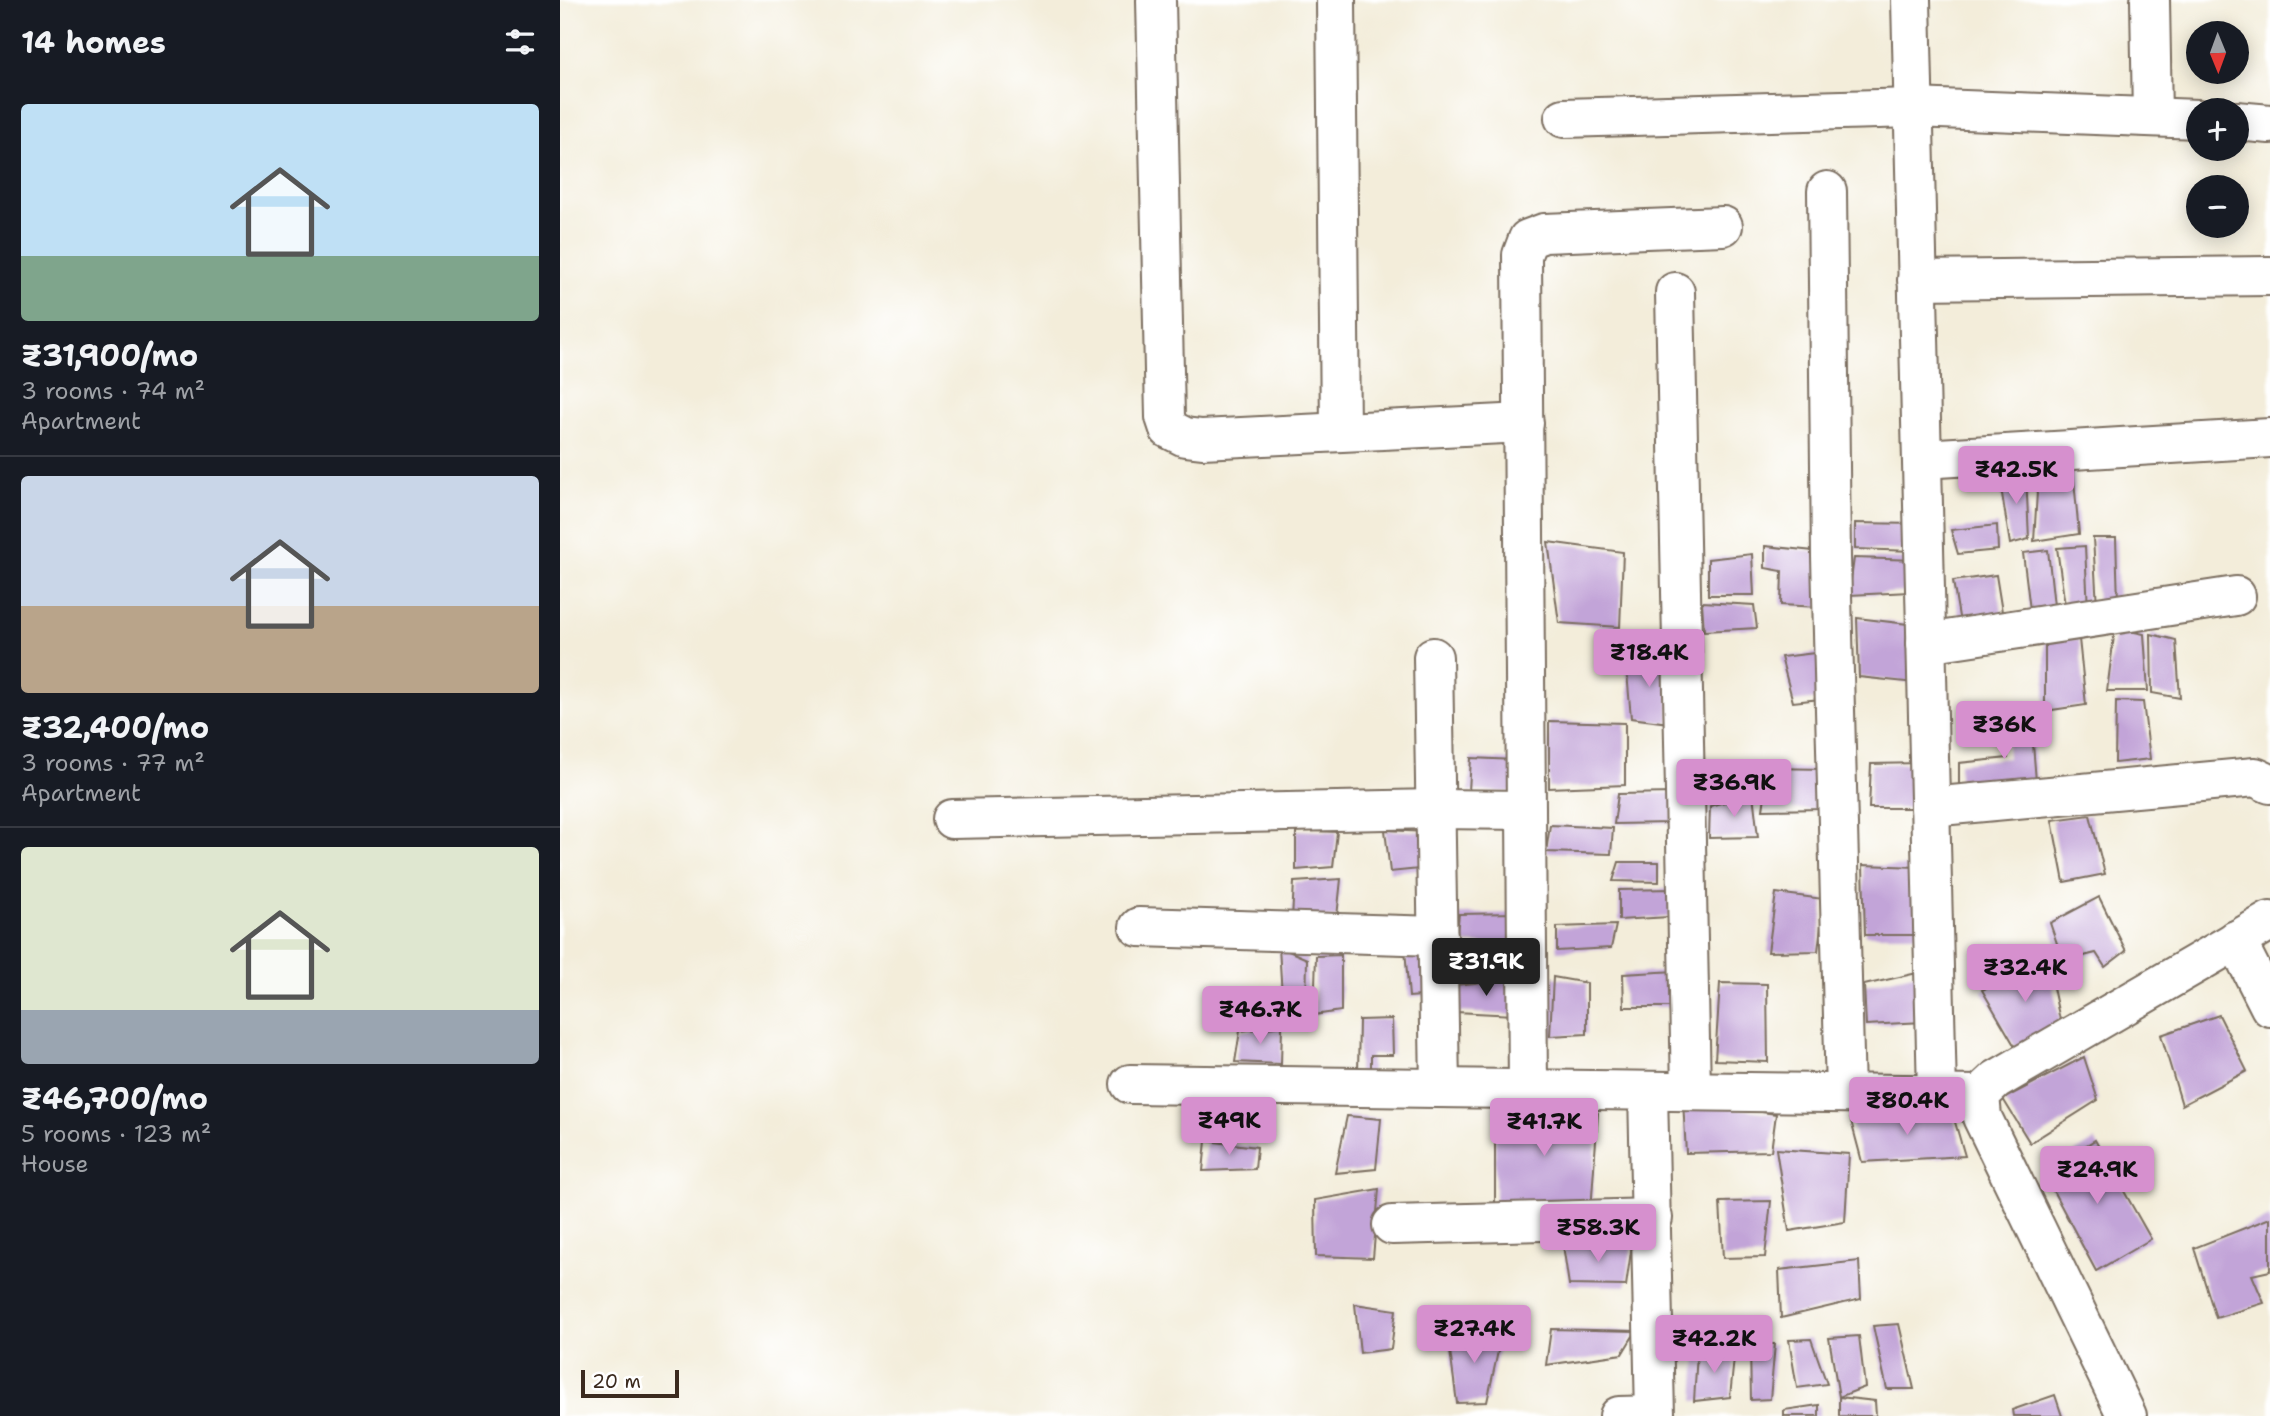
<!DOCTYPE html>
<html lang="en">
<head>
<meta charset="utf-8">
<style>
	body { margin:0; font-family:"Shantell Sans",sans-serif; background:#20242c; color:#f1f3f6; height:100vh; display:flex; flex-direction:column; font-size:26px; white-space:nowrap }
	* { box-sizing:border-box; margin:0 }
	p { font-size:23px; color:#9ea1a6 }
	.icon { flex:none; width:38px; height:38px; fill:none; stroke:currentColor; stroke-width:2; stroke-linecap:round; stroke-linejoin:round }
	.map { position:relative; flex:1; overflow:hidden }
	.panel { display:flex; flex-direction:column; background:#171b24; width:560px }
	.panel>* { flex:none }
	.needle { width:46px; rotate:179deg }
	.buttons { position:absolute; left:1626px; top:21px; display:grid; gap:14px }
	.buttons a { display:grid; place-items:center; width:63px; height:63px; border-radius:50%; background:#171b24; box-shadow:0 4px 18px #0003; font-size:35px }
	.scale { position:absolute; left:21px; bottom:18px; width:98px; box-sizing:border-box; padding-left:7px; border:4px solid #3b2a1e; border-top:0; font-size:19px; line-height:24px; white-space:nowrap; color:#3b2a1e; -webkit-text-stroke:5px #fff; paint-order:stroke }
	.price { position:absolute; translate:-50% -60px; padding:0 16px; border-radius:7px; background:#d690ce; color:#111; font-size:23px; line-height:46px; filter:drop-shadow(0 2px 4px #0008) }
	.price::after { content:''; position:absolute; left:50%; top:42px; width:21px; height:16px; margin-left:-10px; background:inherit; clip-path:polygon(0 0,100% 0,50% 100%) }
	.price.selected { background:#222; color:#fff }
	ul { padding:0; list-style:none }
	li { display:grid; align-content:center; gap:14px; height:371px; padding:0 21px }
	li+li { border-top:2px solid #363941 }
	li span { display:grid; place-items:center; height:217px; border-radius:7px; color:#555 }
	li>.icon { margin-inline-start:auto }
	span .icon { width:126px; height:126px; fill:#fffc; stroke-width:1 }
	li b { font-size:30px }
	h2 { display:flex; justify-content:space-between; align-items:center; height:84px; padding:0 21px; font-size:30px }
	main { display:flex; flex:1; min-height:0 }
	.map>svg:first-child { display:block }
	.building { fill:#c2a4d8 }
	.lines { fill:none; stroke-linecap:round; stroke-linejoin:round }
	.minor-casing { stroke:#7b6e60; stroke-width:42 }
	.minor { stroke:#fff; stroke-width:38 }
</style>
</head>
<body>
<main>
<section class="panel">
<h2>14 homes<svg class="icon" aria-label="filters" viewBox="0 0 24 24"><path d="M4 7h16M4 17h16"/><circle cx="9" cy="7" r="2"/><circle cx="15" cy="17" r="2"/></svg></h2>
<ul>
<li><span style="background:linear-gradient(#bfe0f5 70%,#7fa58c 0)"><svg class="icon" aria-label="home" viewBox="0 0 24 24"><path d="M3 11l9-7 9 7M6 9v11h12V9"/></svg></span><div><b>₹31,900/mo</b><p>3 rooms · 74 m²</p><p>Apartment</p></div></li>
<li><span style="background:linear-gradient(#c9d6e8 60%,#b9a48a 0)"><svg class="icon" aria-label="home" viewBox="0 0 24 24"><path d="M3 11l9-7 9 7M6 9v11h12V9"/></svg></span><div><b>₹32,400/mo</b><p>3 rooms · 77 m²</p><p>Apartment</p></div></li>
<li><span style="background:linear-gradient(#dfe7d0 75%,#9aa5b1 0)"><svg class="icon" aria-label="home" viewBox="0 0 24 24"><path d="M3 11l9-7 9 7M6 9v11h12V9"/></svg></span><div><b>₹46,700/mo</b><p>5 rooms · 123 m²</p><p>House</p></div></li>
</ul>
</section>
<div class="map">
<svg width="1710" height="1416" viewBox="0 0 1710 1416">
	<rect width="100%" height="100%" fill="#fff"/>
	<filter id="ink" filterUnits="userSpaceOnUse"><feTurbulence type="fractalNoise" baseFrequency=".0143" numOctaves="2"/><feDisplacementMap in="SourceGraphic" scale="14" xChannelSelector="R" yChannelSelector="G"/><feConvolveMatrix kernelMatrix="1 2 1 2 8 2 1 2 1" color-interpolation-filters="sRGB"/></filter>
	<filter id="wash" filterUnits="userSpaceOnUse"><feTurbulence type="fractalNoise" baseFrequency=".00686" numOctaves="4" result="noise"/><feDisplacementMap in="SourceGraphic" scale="28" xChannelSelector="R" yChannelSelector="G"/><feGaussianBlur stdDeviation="1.57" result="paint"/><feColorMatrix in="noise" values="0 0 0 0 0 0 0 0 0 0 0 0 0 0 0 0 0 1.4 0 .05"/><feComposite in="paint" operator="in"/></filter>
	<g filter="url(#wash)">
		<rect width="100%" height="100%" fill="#f3edda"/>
		<g id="blocks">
			<g class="building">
				<polygon points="1513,469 1519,534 1474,541 1478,476"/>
				<polygon points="1466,474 1469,539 1450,544 1439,475"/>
				<polygon points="1295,523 1357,524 1353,551 1295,549"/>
				<polygon points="1437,525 1438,550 1398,554 1391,530"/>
				<polygon points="1533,538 1556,538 1558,602 1537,606"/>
				<polygon points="988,542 1063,552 1060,627 999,623"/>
				<polygon points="1205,546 1263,552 1260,607 1221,605 1222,571 1205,568"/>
				<polygon points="1525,546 1528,611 1506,613 1497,548"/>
				<polygon points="1488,550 1495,615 1471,618 1463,553"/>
				<polygon points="1192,554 1194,595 1148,595 1148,559"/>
				<polygon points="1294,558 1357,560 1350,592 1289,595"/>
				<polygon points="1436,575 1443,618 1400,623 1393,581"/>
				<polygon points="1142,602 1194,605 1197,628 1144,631"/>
				<polygon points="1297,618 1356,625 1355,683 1299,677"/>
				<polygon points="1555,628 1584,634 1588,691 1547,691"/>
				<polygon points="1591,634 1616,640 1620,698 1592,693"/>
				<polygon points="1485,638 1519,639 1526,705 1485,711"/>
				<polygon points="1264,652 1260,699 1233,702 1221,657"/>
				<polygon points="1108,657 1109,723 1071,718 1066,661"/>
				<polygon points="1556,701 1583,702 1590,759 1555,763"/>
				<polygon points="1445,718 1471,720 1476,781 1399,790 1399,763 1448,758"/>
				<polygon points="989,721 1065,723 1065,785 989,788"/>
				<polygon points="911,758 955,760 955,792 909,791"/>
				<polygon points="1361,763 1361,808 1309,808 1311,764"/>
				<polygon points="1209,768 1264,769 1260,809 1203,810"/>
				<polygon points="1115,793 1112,823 1054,824 1058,794"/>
				<polygon points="1193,794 1198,837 1149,838 1150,806"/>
				<polygon points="1530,815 1545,874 1504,882 1492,820"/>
				<polygon points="990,825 1053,828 1051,854 986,852"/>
				<polygon points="736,830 777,832 773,867 736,870"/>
				<polygon points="825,830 868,832 869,868 830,872"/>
				<polygon points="1059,862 1099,862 1099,882 1053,881"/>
				<polygon points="1303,865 1358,867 1359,935 1305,935"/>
				<polygon points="781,879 777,917 732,919 734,882"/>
				<polygon points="1114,889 1109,917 1059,920 1059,890"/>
				<polygon points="1216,893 1264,899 1258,951 1208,952"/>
				<polygon points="1539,897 1566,951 1545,967 1536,953 1503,961 1490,923"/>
				<polygon points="956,913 956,946 896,943 899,914"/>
				<polygon points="1056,925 1051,948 997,951 997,927"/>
				<polygon points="719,947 747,959 746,1007 723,1012"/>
				<polygon points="845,949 873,949 873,995 849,997"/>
				<polygon points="781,955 781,1011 754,1015 756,956"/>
				<polygon points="1487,960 1500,1020 1457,1050 1422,990"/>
				<polygon points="1116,971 1114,1007 1064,1007 1063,974"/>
				<polygon points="1357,973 1363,1022 1306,1025 1304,985"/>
				<polygon points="993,977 1027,983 1027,1034 990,1036"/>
				<polygon points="954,979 954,1015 896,1012 895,985"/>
				<polygon points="1160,983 1207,984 1208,1062 1155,1060"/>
				<polygon points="1659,1015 1687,1071 1622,1105 1601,1035"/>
				<polygon points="832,1019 833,1055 811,1055 811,1074 798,1074 799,1020"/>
				<polygon points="722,1026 721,1064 675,1062 680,1031"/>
				<polygon points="1524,1057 1538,1100 1470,1143 1443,1099"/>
				<polygon points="1123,1101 1216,1114 1211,1151 1126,1153"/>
				<polygon points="935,1105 1038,1113 1031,1210 935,1207"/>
				<polygon points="1392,1112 1405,1156 1302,1162 1290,1117"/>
				<polygon points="787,1116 821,1119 816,1169 775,1173"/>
				<polygon points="1535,1140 1591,1239 1536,1271 1483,1172"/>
				<polygon points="646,1141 697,1147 695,1169 643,1171"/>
				<polygon points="1216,1149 1289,1154 1285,1222 1229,1231"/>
				<polygon points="819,1189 813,1258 756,1256 755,1200"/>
				<polygon points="1211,1201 1205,1257 1163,1258 1160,1202"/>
				<polygon points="1710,1218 1710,1271 1692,1275 1704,1303 1656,1318 1634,1248"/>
				<polygon points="1072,1244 1066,1286 1009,1285 1003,1245"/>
				<polygon points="1299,1261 1301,1299 1221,1318 1219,1270"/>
				<polygon points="795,1304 836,1310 831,1349 800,1353"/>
				<polygon points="1339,1324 1354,1389 1327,1389 1313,1326"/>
				<polygon points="991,1329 1076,1331 1062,1354 986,1365"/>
				<polygon points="942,1333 927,1402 897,1403 888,1336"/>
				<polygon points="1299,1336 1305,1387 1279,1397 1269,1338"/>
				<polygon points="1251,1339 1267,1384 1237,1388 1229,1340"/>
				<polygon points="1190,1344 1215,1344 1210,1399 1191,1400"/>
				<polygon points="1175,1348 1170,1397 1134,1401 1137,1353"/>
				<polygon points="1495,1395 1502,1416 1453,1416 1452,1410"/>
				<polygon points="1279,1397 1315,1401 1316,1416 1279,1416"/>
				<polygon points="1259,1405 1259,1416 1224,1416 1224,1410"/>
			</g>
		</g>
	</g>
	<g filter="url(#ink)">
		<use href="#blocks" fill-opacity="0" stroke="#7b6e60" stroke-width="2"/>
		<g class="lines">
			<g class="minor-casing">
				<g id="minor">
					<polyline points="596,0 605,417 609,429 625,437 642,439 964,423"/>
					<polyline points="776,0 780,431"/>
					<polyline points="1351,0 1377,1094"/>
					<polyline points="1590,0 1592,117"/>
					<polyline points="1004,118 1354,108 1638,119"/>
					<polyline points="1676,121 1710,124"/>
					<polyline points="1267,191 1271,557 1285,1093"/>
					<polyline points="1357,280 1710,276"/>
					<polyline points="1115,292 1131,1091"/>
					<polyline points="1362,459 1710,438"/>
					<polyline points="1366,643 1676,596"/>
					<polyline points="873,657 880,1088"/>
					<polyline points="1370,807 1695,777 1710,784"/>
					<polyline points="392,819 876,809 966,810"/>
					<polyline points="579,927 878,936"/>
					<polyline points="1676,940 1710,1007"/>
					<polyline points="570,1084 1420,1095"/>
					<polyline points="968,1089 962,255 968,239 984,233 1163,226"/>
					<polyline points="1088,1091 1095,1416"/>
					<polyline points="832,1225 1093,1218"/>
					<polyline points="1059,1416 1095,1415"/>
					<polyline points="1567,1416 1422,1117 1420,1095 1436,1080 1710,921"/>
				</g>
			</g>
			<use href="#minor" class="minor"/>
		</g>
	</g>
</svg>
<div class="buttons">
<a><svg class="needle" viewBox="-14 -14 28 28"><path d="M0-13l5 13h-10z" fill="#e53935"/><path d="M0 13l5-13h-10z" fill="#9ea1a6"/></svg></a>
<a>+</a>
<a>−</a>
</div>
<div class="scale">20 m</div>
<b class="price" style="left:1456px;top:506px">₹42.5K</b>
<b class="price" style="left:1089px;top:689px">₹18.4K</b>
<b class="price" style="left:1444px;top:761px">₹36K</b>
<b class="price" style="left:1174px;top:819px">₹36.9K</b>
<b class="price selected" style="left:926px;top:998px">₹31.9K</b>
<b class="price" style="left:1465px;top:1004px">₹32.4K</b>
<b class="price" style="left:700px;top:1046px">₹46.7K</b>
<b class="price" style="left:1347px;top:1137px">₹80.4K</b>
<b class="price" style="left:669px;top:1157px">₹49K</b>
<b class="price" style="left:984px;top:1158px">₹41.7K</b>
<b class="price" style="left:1537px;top:1206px">₹24.9K</b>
<b class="price" style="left:1038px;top:1264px">₹58.3K</b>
<b class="price" style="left:914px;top:1365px">₹27.4K</b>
<b class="price" style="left:1154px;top:1375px">₹42.2K</b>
</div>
</main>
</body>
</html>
